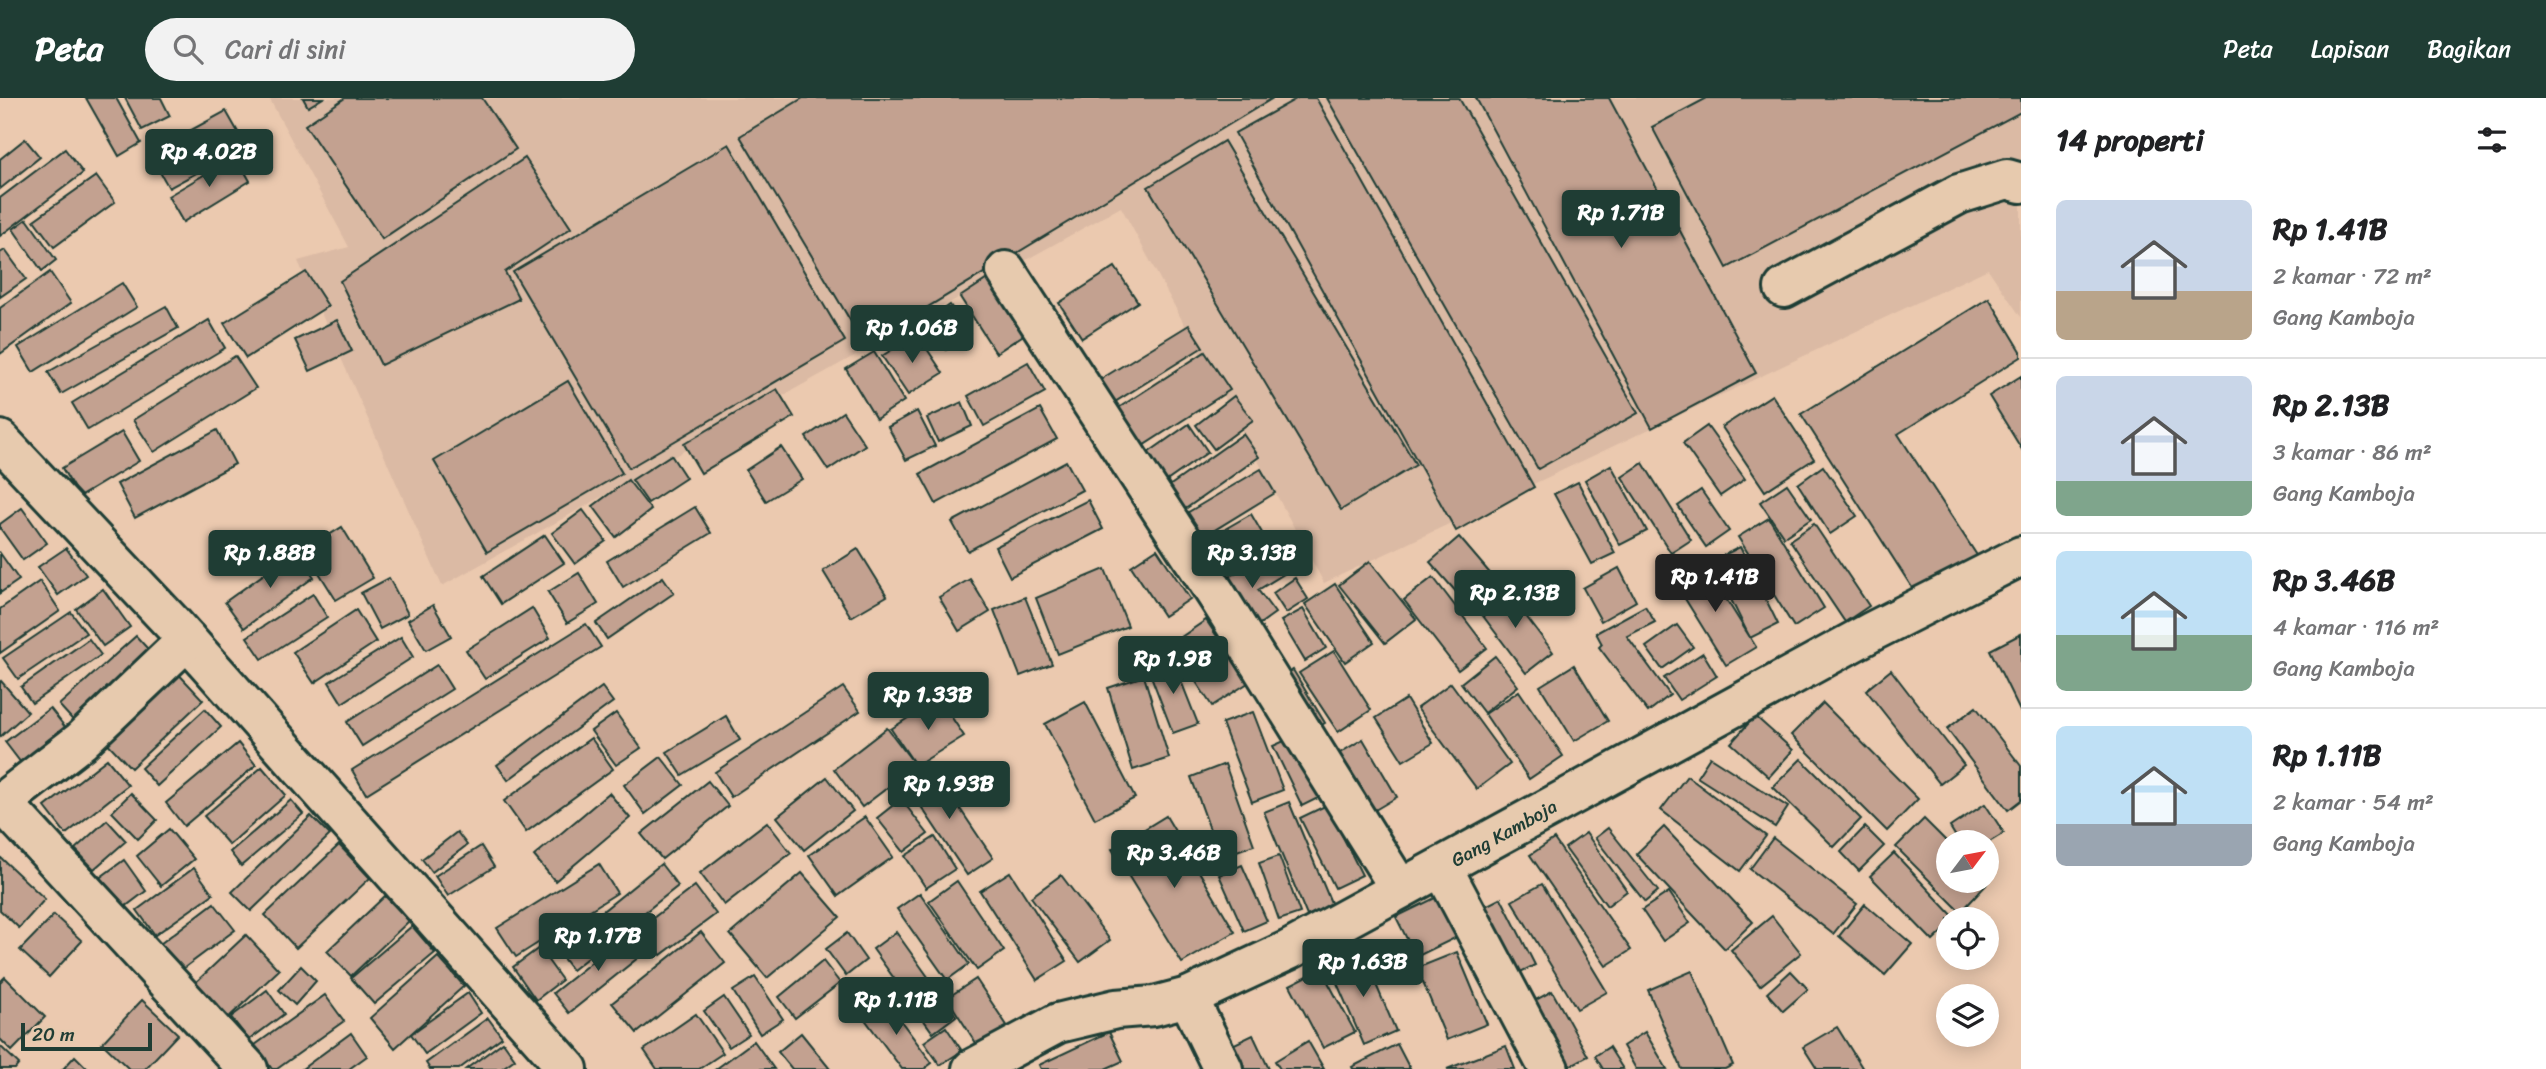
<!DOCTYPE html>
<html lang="id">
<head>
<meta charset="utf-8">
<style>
	body { margin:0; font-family:Sriracha,sans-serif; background:#f2f2f2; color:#202124; height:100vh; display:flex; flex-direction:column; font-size:26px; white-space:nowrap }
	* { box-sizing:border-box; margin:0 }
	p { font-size:23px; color:#757577 }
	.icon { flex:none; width:38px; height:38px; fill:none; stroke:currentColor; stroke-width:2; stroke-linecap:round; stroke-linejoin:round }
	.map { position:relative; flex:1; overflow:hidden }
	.sheet { display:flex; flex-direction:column; background:#fff; width:525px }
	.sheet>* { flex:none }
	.needle { width:46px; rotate:58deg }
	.buttons { position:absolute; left:1936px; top:732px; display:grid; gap:14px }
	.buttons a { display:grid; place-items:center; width:63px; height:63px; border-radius:50%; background:#fff; box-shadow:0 4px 18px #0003; font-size:35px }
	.scale { position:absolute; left:21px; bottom:18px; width:131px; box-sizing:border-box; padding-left:7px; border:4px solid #1f3d34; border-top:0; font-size:19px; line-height:24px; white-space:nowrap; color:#1f3d34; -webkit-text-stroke:5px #e7caae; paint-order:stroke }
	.price { position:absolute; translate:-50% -60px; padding:0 16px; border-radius:7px; background:#1f3d34; color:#fff; font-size:23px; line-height:46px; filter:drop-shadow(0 2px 4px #0008) }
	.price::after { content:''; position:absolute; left:50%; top:42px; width:21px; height:16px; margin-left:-10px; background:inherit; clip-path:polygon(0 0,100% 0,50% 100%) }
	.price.current { background:#222; color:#fff }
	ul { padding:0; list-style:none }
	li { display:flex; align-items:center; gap:21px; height:175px; padding:0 35px }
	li+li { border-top:2px solid #e0e0e0 }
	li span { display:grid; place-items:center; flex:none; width:196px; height:140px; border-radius:10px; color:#555 }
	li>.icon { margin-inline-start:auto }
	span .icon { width:84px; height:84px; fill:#fffc; stroke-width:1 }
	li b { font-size:30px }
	h2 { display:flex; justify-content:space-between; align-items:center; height:84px; padding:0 35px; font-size:30px }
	header { display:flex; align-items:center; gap:42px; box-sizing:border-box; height:98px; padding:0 35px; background:#1f3d34; color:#fff }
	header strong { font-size:33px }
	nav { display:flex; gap:38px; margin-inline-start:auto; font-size:24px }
	.search { width:490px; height:63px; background:#f2f2f2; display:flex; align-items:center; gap:18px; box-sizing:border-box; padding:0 24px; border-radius:38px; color:#757577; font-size:26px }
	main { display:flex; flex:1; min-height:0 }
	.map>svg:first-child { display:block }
	.built { fill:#dbbaa4 }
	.building { fill:#c3a190; stroke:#1f3d34; stroke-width:2 }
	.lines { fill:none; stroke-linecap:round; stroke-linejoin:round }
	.minor-casing { stroke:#1f3d34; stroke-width:44 }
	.minor { stroke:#e7caae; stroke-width:38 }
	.labels { text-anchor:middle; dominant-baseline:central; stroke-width:5; stroke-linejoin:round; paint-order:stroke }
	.street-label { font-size:19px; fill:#1f3d34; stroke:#e7caae }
</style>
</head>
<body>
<header>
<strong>Peta</strong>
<div class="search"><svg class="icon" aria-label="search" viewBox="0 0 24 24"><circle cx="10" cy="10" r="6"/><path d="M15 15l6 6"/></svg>Cari di sini</div>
<nav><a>Peta</a><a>Lapisan</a><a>Bagikan</a></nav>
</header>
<main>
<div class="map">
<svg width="2021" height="971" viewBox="0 0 2021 971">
	<rect width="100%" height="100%" fill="#ebc9af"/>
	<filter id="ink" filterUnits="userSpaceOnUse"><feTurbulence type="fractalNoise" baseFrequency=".0143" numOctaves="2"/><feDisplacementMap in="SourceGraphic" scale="14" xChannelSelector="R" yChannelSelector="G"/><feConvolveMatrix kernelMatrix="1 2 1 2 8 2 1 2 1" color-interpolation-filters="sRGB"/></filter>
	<g filter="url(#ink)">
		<polygon class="built" points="269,0 2021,0 2021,219 1988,171 1324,485 1121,109 442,488 298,163 349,149"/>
		<g class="building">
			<polygon points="86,0 116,0 141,45 119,58"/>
			<polygon points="125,0 161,0 170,18 142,32"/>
			<polygon points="303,0 323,0 308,9"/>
			<polygon points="345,0 482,0 516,51 382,141 305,27"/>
			<polygon points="803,0 1273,0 865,247 740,38"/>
			<polygon points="1298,0 1316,0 1534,389 1456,433 1235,35"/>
			<polygon points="1327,0 1459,0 1638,315 1538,371"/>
			<polygon points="1476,0 1609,0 1756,275 1652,330"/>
			<polygon points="1707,0 2021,0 2021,14 1727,170 1652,29"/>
			<polygon points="226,13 246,48 169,90 149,55"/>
			<polygon points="25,41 40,59 0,91 0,61"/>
			<polygon points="1224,43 1416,367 1341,412 1148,89"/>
			<polygon points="729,46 845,243 629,370 513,174"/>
			<polygon points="65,51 83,75 0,138 0,100"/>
			<polygon points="236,58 250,83 183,124 168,98"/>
			<polygon points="525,60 571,130 505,174 519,201 381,267 340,183"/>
			<polygon points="96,78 115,104 54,149 34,122"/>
			<polygon points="27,121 56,162 42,173 13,131"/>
			<polygon points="5,152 26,181 0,199 0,155"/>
			<polygon points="1115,169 1138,204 1082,240 1059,205"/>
			<polygon points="50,174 71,205 0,256 0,210"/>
			<polygon points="306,174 328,208 246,260 224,225"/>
			<polygon points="992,178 1028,234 996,255 960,199"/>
			<polygon points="122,185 137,209 33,274 18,249"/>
			<polygon points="1989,200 2021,253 2021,259 1898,336 1980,462 1920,502 1801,316"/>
			<polygon points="950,207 970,236 946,252 926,224"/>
			<polygon points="166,208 178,230 61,296 48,274"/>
			<polygon points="209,222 225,250 88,332 72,305"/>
			<polygon points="337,222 352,253 310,273 295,242"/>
			<polygon points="1189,227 1203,249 1102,312 1088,289"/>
			<polygon points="917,236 943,275 908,297 882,258"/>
			<polygon points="874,254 904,303 876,321 846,271"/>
			<polygon points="1205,254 1230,292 1130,356 1106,318"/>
			<polygon points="235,258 256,290 154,354 133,322"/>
			<polygon points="1028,264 1045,294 984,328 968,298"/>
			<polygon points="2021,278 2021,350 1989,298"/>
			<polygon points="568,283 622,375 487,454 434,363"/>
			<polygon points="777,291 794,319 701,375 684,346"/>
			<polygon points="1772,297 1814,361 1765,393 1722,329"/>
			<polygon points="1234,298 1253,322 1214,351 1196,327"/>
			<polygon points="962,304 972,328 938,344 927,320"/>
			<polygon points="1040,311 1057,341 936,406 920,376"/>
			<polygon points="917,313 935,348 906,362 888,329"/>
			<polygon points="843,314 865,347 828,372 806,339"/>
			<polygon points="1189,326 1208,354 1161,387 1142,359"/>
			<polygon points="1707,328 1745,381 1720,398 1683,345"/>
			<polygon points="217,332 235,366 135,420 117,386"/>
			<polygon points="122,334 139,363 79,399 62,370"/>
			<polygon points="1243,336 1259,359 1181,414 1165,391"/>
			<polygon points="781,349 802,381 766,403 746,372"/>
			<polygon points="671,357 686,380 648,405 632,382"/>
			<polygon points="1066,363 1082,392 968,453 952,424"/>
			<polygon points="1643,365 1691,442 1671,455 1622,379"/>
			<polygon points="1611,367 1647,433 1620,447 1585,382"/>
			<polygon points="1823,368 1857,418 1830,436 1798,386"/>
			<polygon points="1261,371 1275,395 1195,444 1180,419"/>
			<polygon points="628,382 651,412 616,439 593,408"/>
			<polygon points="1578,384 1615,455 1592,466 1554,396"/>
			<polygon points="1787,386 1811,421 1784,439 1760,404"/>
			<polygon points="1701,392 1729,433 1706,449 1678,408"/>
			<polygon points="1088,402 1103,431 1010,479 995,449"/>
			<polygon points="695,409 711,435 623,489 607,463"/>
			<polygon points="22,410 47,445 23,462 0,430 0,426"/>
			<polygon points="583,412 606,443 575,466 552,435"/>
			<polygon points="1251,416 1269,447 1218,478 1199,446"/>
			<polygon points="1769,420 1824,510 1794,529 1738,439"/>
			<polygon points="1814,426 1869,508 1845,524 1790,442"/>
			<polygon points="342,429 373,480 336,502 305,452"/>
			<polygon points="545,437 564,465 501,506 483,478"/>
			<polygon points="1459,439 1494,480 1465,504 1430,464"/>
			<polygon points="1740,449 1778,526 1750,540 1712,463"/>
			<polygon points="66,450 86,477 58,497 38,469"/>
			<polygon points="858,451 887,498 851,519 823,473"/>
			<polygon points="1157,451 1190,501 1164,518 1131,468"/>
			<polygon points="296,453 314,479 244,530 225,504"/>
			<polygon points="1270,454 1284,476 1258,492 1275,515 1250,533 1217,486"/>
			<polygon points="0,455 19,482 0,495"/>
			<polygon points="1370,463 1416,521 1385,545 1339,487"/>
			<polygon points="1703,464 1756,549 1726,567 1674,483"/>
			<polygon points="1619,470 1636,503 1601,523 1583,490"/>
			<polygon points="1105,471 1128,528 1058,556 1036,500"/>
			<polygon points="579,475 598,506 567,525 548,494"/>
			<polygon points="663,479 674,495 607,541 596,525"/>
			<polygon points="1433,479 1487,550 1458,572 1404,502"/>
			<polygon points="389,480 408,516 380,531 361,495"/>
			<polygon points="1295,480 1308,501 1286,515 1273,495"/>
			<polygon points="970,481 990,514 959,533 939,499"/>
			<polygon points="40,483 60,513 0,555 0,511"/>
			<polygon points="1335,486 1374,544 1345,564 1305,506"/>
			<polygon points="1504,489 1553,554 1526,575 1477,510"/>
			<polygon points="103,491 130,529 103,548 76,511"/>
			<polygon points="313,496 327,519 262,561 247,539"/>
			<polygon points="1025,499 1052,566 1020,578 994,512"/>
			<polygon points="433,507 451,538 426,552 408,522"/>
			<polygon points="1645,508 1655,524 1627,538 1670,597 1648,614 1599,549 1602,546 1596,535"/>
			<polygon points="532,510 550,540 485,581 466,552"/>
			<polygon points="1303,511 1326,550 1305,563 1281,523"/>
			<polygon points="356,512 376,544 314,585 293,554"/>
			<polygon points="71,514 86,535 18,581 3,560"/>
			<polygon points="1206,522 1248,585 1212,608 1171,546"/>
			<polygon points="586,526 601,549 366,696 352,672"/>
			<polygon points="1677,527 1693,549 1662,571 1646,549"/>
			<polygon points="2021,536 2021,615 1990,552"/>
			<polygon points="136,538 158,562 81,631 59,607"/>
			<polygon points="401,539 413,559 342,605 329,584"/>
			<polygon points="89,541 101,557 32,605 21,589"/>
			<polygon points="1334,553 1371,612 1338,634 1299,575"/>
			<polygon points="1703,555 1717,578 1679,602 1664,580"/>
			<polygon points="1495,558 1518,588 1484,615 1461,585"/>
			<polygon points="1172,560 1198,626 1173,635 1148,570"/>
			<polygon points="437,567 452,591 362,648 347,624"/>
			<polygon points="1574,567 1608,623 1574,643 1540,588"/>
			<polygon points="173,570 203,602 131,670 101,638"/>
			<polygon points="1293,572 1325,625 1308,635 1277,582"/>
			<polygon points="1891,572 1964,667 1940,686 1866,592"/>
			<polygon points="1144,578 1169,660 1133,672 1108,590"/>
			<polygon points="1,583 28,614 0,639 0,584"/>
			<polygon points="1451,585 1510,666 1477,691 1417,610"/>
			<polygon points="602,589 613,604 508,682 497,667"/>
			<polygon points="843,589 860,613 731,699 715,674"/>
			<polygon points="1519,593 1563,658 1529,681 1485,616"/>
			<polygon points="939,600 964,638 916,668 891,631"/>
			<polygon points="1406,601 1433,645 1403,663 1376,620"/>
			<polygon points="1085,604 1135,700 1095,721 1045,626"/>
			<polygon points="1823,605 1918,701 1887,733 1791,637"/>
			<polygon points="1976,609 2021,668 2021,702 2008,712 1947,631"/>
			<polygon points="50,610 76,643 31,678 5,644"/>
			<polygon points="205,611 221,629 157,688 141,670"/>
			<polygon points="1253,614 1283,692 1252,704 1222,625"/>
			<polygon points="616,615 641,650 616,667 591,633"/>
			<polygon points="726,618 740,642 682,677 667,654"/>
			<polygon points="1755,618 1793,652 1769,679 1731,645"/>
			<polygon points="887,630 916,668 862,709 834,671"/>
			<polygon points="1293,639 1322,698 1302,708 1273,648"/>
			<polygon points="591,640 613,671 526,734 504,703"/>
			<polygon points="1363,641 1397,699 1370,715 1335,658"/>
			<polygon points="238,645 256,667 184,728 166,705"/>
			<polygon points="661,659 683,687 645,716 624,687"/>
			<polygon points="1710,659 1788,709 1775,729 1697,679"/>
			<polygon points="107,661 128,687 66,736 45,709"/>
			<polygon points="1801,661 1861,721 1834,749 1773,689"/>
			<polygon points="1225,666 1254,747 1220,759 1191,679"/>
			<polygon points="262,669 286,697 229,747 204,718"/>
			<polygon points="932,669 993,760 967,777 906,686"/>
			<polygon points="1687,678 1766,738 1740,773 1661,712"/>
			<polygon points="827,679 853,713 804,752 777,719"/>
			<polygon points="708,683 728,708 662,761 641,736"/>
			<polygon points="131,695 157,722 138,741 112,714"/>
			<polygon points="609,695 630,720 555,783 534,758"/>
			<polygon points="901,701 928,736 904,754 877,720"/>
			<polygon points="291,702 303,716 241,768 230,754"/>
			<polygon points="1289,704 1332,807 1307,818 1264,714"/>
			<polygon points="1985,706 2004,735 1986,746 1986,744 1959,744 1950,729"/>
			<polygon points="1327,707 1362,777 1335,790 1300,720"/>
			<polygon points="311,718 330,737 251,813 232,794"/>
			<polygon points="1166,718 1235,834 1182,865 1112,751"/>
			<polygon points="865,719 893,759 838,798 809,757"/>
			<polygon points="1924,721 1948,745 1948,782 1985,782 1988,785 1961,814 1896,749"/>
			<polygon points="107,722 126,743 94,771 75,751"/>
			<polygon points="767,724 791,755 724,807 700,775"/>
			<polygon points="1664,729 1753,824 1725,851 1636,756"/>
			<polygon points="1865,729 1884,748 1859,773 1841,754"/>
			<polygon points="1608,730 1658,793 1645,804 1595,740"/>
			<polygon points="169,731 194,761 161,788 137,758"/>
			<polygon points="457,734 467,747 432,774 422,761"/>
			<polygon points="1586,735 1627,793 1607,808 1565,750"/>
			<polygon points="935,739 955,771 926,790 905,758"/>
			<polygon points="1773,740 1857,806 1833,836 1750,771"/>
			<polygon points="1554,741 1631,852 1606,868 1530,757"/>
			<polygon points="339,747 370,780 296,850 265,817"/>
			<polygon points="481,748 494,769 448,798 435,778"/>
			<polygon points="1894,755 1956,821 1948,821 1948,829 1933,843 1870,778"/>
			<polygon points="1279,758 1300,815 1279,822 1259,765"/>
			<polygon points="0,759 45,801 19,830 0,812"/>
			<polygon points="124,762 146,793 117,815 94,784"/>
			<polygon points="599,766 617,795 516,859 497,830"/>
			<polygon points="661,766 678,788 572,872 556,851"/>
			<polygon points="1242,767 1267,823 1244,833 1219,777"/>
			<polygon points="194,770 213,796 155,837 137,812"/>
			<polygon points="1010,774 1067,863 1037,882 980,793"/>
			<polygon points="802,775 840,819 767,880 730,836"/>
			<polygon points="1061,777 1110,842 1080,864 1031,799"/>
			<polygon points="957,783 1004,853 977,872 929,803"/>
			<polygon points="1542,786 1607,894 1577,911 1512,803"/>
			<polygon points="695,788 716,816 661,857 640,830"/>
			<polygon points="1669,794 1690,825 1663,843 1642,812"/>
			<polygon points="920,795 969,866 947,882 897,811"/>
			<polygon points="385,798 409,823 351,878 327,853"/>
			<polygon points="1439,798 1459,838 1416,859 1396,819"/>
			<polygon points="1501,800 1535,867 1508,880 1474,814"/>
			<polygon points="214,805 235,832 180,873 160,846"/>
			<polygon points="1865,806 1912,846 1885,877 1839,838"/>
			<polygon points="54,817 82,843 49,879 20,852"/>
			<polygon points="1772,818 1801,855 1760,888 1731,852"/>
			<polygon points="412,828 435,855 374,906 351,880"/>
			<polygon points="701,834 725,865 637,935 612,905"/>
			<polygon points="896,834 956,918 933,935 873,851"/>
			<polygon points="628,835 644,855 569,915 553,895"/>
			<polygon points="847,835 866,862 846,878 826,851"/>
			<polygon points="246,837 279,872 228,920 195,885"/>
			<polygon points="539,850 562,882 536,902 513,869"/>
			<polygon points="1362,854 1396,933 1364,947 1330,869"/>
			<polygon points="1457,854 1487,926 1447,942 1417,870"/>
			<polygon points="438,859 464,888 395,950 370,920"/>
			<polygon points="823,863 840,885 795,920 779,899"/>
			<polygon points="301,868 316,883 295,907 279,892"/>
			<polygon points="1321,871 1355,934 1323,950 1290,887"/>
			<polygon points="1692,873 1733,967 1725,971 1682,971 1648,892"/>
			<polygon points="1791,873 1808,891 1783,913 1767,895"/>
			<polygon points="5,879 45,919 12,953 0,941 0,884"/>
			<polygon points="755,879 783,921 760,936 733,893"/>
			<polygon points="976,881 1008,929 978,948 947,900"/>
			<polygon points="267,892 284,916 249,942 231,919"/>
			<polygon points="1552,893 1588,958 1564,971 1521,910"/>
			<polygon points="468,895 481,915 425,956 411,936"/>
			<polygon points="325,897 344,923 277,971 272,971 255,947"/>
			<polygon points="724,899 749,936 729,949 704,913"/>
			<polygon points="884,900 932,965 924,971 902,971 861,916"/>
			<polygon points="142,902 178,936 145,971 129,971 102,945"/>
			<polygon points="696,916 723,955 699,971 657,971 644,952"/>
			<polygon points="488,920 502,939 459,971 430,971 426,965"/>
			<polygon points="946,929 962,953 940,967 924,944"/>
			<polygon points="1837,929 1863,971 1817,971 1803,949"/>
			<polygon points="1109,934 1123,963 1105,971 1041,971 1039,967"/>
			<polygon points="1645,934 1667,971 1636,971 1623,948"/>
			<polygon points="351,935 367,958 349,971 302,971"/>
			<polygon points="801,935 830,971 792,971 778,954"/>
			<polygon points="1253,937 1269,971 1231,971 1222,952"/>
			<polygon points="754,943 774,971 716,971"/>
			<polygon points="1308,943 1324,971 1280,971 1275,963"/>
			<polygon points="503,944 515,961 501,971 466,971"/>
			<polygon points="1397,946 1410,971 1353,971 1352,969"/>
			<polygon points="0,948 19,966 15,971 0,971"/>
			<polygon points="1506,948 1515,971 1447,971"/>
			<polygon points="1609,949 1623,971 1603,971 1595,958"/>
			<polygon points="75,958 88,971 63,971"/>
		</g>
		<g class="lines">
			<g class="minor-casing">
				<g id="minor">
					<polyline points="1006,173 1218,499 1400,791"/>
					<polyline points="1784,190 1959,96 2007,81 2021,85"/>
					<polyline points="0,342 172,525 568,971"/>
					<polyline points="2,704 81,643 187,542"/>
					<polyline points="0,706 2,704 248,971"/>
					<polyline points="1442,769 1549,971"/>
					<polyline points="1188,899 1223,971"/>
					<polyline points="972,971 1058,925 1116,911 1154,908 1188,899 1289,852 1873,533 2021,458"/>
				</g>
			</g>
			<use href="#minor" class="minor"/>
		</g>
	</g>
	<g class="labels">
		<g class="street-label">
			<text transform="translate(1504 735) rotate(-29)">Gang Kamboja</text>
		</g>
	</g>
</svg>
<div class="buttons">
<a><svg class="needle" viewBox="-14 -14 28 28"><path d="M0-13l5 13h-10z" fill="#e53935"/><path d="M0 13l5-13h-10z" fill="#757577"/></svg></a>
<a><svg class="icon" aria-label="locate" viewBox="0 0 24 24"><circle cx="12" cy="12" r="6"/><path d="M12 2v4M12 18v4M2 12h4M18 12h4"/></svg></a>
<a><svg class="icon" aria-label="layers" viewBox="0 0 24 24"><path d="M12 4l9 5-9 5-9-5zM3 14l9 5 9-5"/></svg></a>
</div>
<div class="scale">20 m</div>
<b class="price" style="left:209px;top:91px">Rp 4.02B</b>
<b class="price" style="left:1621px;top:152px">Rp 1.71B</b>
<b class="price" style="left:912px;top:267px">Rp 1.06B</b>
<b class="price" style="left:270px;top:492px">Rp 1.88B</b>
<b class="price" style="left:1252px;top:492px">Rp 3.13B</b>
<b class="price current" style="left:1715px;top:516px">Rp 1.41B</b>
<b class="price" style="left:1515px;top:532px">Rp 2.13B</b>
<b class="price" style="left:1173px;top:598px">Rp 1.9B</b>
<b class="price" style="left:928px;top:634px">Rp 1.33B</b>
<b class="price" style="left:949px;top:723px">Rp 1.93B</b>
<b class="price" style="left:1174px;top:792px">Rp 3.46B</b>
<b class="price" style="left:598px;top:875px">Rp 1.17B</b>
<b class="price" style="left:1363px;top:901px">Rp 1.63B</b>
<b class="price" style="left:896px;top:939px">Rp 1.11B</b>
</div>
<section class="sheet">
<h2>14 properti<svg class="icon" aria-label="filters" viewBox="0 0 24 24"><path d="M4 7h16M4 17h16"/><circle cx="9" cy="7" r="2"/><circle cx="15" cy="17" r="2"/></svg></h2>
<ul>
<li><span style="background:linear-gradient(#c9d6e8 65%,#b9a48a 0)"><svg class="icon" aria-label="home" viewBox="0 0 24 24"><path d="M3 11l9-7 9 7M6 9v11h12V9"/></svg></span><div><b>Rp 1.41B</b><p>2 kamar · 72 m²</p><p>Gang Kamboja</p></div></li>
<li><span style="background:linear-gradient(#c9d6e8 75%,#7fa58c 0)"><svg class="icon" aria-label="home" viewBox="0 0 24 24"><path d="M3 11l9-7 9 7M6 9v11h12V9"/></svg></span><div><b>Rp 2.13B</b><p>3 kamar · 86 m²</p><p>Gang Kamboja</p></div></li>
<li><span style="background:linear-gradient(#bfe0f5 60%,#7fa58c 0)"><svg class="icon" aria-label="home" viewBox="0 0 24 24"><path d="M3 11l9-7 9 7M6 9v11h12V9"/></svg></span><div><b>Rp 3.46B</b><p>4 kamar · 116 m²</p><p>Gang Kamboja</p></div></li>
<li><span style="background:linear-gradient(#bfe0f5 70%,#9aa5b1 0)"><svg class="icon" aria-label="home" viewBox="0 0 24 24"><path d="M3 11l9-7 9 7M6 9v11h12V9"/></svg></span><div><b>Rp 1.11B</b><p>2 kamar · 54 m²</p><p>Gang Kamboja</p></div></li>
</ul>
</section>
</main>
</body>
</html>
